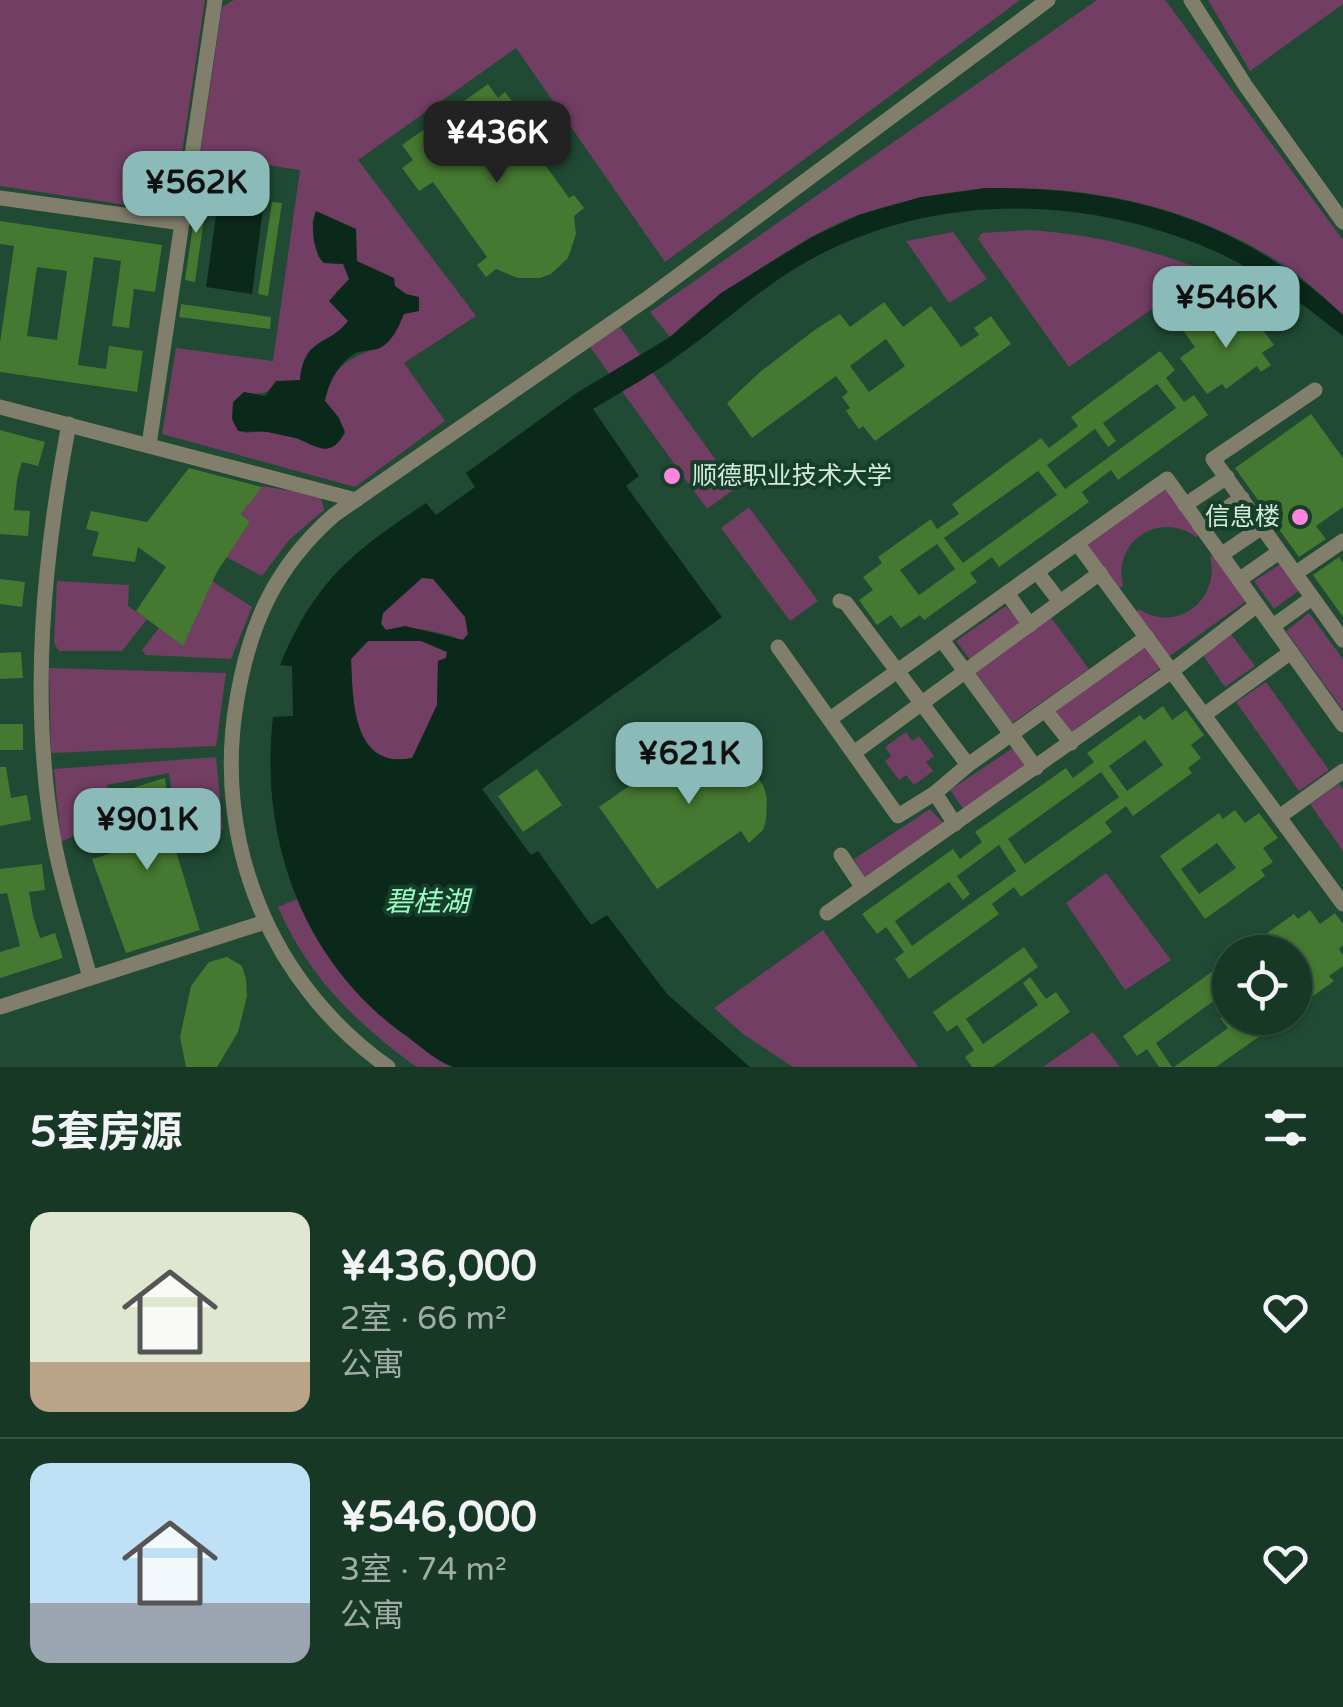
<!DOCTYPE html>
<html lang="zh">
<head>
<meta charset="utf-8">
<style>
	body { margin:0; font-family:"Varela Round","Noto Sans SC",sans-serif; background:#213f2e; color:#f1f3f6; height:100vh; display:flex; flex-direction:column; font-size:38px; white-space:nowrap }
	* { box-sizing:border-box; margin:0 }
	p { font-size:32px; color:#9faca7 }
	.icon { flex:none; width:55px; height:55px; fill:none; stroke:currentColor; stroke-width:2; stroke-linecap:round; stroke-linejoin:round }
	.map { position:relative; height:1067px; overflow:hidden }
	.panel { display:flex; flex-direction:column; background:#183826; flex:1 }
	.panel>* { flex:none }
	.fabs { position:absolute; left:1212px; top:935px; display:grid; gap:20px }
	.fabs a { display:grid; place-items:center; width:100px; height:100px; border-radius:50%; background:#183826; box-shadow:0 2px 8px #0004,0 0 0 2px #365243; font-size:50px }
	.price { position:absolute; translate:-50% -85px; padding:0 22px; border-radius:20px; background:#8bbbb9; color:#111; font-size:32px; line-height:65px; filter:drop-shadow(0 2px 5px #0008) }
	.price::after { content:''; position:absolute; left:50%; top:60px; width:30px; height:22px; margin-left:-15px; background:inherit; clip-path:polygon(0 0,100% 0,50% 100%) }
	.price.current { background:#222; color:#fff }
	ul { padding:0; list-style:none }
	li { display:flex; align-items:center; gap:30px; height:250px; padding:0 30px }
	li+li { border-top:2px solid #365243 }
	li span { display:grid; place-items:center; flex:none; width:280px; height:200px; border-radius:20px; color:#555 }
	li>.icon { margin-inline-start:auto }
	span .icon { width:120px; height:120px; fill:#fffc; stroke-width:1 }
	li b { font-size:42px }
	h2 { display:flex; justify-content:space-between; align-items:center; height:120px; padding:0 30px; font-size:42px }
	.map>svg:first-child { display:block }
	.green { fill:#723e64; fill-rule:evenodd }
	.water { fill:#0b291a; fill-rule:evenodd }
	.building { fill:#457830; fill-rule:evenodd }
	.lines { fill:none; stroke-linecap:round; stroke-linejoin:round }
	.minor { stroke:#827e6c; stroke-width:15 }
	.poi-dot { fill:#fe85df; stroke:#153f29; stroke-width:4 }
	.labels { text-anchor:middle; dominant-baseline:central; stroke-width:8; stroke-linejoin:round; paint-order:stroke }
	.poi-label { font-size:25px; fill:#d4eadc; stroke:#153f29; text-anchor:start }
	.water-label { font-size:28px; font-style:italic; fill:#9cfbc4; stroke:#153f29 }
</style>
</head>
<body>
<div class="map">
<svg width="1343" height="1067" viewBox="0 0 1343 1067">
	<rect width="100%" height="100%" fill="#204a33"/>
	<g class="green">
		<polygon points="0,0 205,0 173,212 0,186"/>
		<path d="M234,0H1020L665,262L516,48L358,160L476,316L404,363L445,421L355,487L162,434L176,348L273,361L300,170L200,155L222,7ZM312,220L355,245L357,261L406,294C399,374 338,331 325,401L339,418L299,439L265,431L244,433V392C271,399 275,382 300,380C304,335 329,347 348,321L336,292L350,279L344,264L324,263L318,257Z"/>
		<path d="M1097,0H1165L1343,240V315C1325,298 1306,280 1285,266C1163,185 999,167 861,214C827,226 797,245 767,264C732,286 700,308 670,337L650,312Z"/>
		<polygon points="1208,0 1343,0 1343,4 1250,71"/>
		<path d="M1029,230C1092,234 1142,247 1201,269L1202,274L1069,367L978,239L982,233Z"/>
		<polygon points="953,232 987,279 949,303 906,241"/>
		<polygon points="620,327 736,488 707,509 590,347"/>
		<polygon points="262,486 316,495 321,498 324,510 289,540 262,576 226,557 250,522 241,514"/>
		<path d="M1167,487L1201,533L1196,537C1159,510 1112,542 1123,586L1117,590L1084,546Z"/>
		<polygon points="749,507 818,601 790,621 721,528"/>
		<path d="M1215,553L1249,599L1167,658L1134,613L1139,609C1176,634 1221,600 1210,557Z"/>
		<polygon points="1282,563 1301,589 1274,609 1254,581"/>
		<path d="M422,577L433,578L465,617L468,634L462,640C437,631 413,625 386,630L381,623L383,613Z"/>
		<polygon points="57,581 129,585 128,606 147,619 122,651 59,651 54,643"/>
		<polygon points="212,581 252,607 231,659 146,655 142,650 159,628 183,645"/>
		<polygon points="1006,606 1023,626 972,662 956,641"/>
		<polygon points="1309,613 1343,659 1343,710 1286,631"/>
		<polygon points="1050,616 1089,669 1012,723 974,670"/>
		<polygon points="1231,634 1255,666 1225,687 1202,654"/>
		<path d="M368,641H421L447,652L446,658L438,661L437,705L413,758C351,770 353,699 351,659Z"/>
		<polygon points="1146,645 1162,667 1070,733 1055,711"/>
		<polygon points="49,668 226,673 216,746 51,753"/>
		<polygon points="1266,682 1329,770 1299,791 1236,702"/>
		<polygon points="906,732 912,741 919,736 934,756 926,762 933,771 914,785 906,775 899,780 885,761 891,756 885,747"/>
		<polygon points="1016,746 1029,766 965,811 950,790"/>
		<polygon points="216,757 223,829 179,844 169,773 107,785 112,818 61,842 54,769"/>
		<polygon points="1339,784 1343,789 1343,851 1310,804"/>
		<polygon points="930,809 947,827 866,881 854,859"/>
		<polygon points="1106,873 1171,960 1125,990 1066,903"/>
		<path d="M297,899C327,975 386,1025 453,1067H417L411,1063C353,1020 307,974 278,907Z"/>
		<polygon points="823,930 918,1067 793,1067 743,1034 714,1008"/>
		<polygon points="1093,1032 1120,1067 1043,1067"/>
	</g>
	<g class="water">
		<path d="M985,188C1125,187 1239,218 1343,315V336C1305,306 1267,276 1223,255C1097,196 944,190 819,255C768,281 729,319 683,352C655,373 623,391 593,409L639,476L626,486L722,617L482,789L531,855L538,851L591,925L607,915L667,994L750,1067C676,1067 602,1067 529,1067C509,1067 470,1067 453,1067C435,1061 417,1043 402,1033C302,960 259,837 273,717L293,716L292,666L280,665C315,581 352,552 426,503L436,515L475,487L466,473L578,392L670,337L721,293L812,237L859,215L893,205L921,197ZM422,578L433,579L465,617L468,634L463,640L405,626L386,630L381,624L383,613ZM368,641H421L447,652L446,658L438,661L437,705L412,758C352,770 353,699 351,659Z"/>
		<polygon points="219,194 264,201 252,294 206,287"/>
		<path d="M316,211L356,229L357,261L394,278L395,286L406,294L419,297V311L404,314C399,326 393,341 380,348C373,351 363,350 356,353C339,362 328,383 325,401L339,418L345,432C331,460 316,446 296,438C289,436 279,435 272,433C260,430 249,433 238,431L232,419L233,402L244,392L265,396L276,381L300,380C305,336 328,347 348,321L329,301L349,279L343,264L324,263C313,252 310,225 316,211Z"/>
	</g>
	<g class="building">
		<polygon points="488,84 498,98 505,92 524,118 516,124 569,198 574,195 584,208 574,216 576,234 568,258 551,274 540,278 518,278 496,269 486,277 477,265 487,257 433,182 419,191 402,168 413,160 402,145"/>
		<polygon points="198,191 208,192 195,282 185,280"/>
		<polygon points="272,202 282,203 268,296 258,294"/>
		<path d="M0,221L162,245L155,292L134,289L129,328L112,326L121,261L94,257L78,365L106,369L109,346L143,351L137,392L0,372V343L14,246L0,244ZM37,267L67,271L57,340L27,336Z"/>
		<path d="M884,302L903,327L931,306L961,347L979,335L974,328L991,316L1011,344L875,441L863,426L859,429L846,411L850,408L842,397L848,392L836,376L752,438L727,403L760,372L816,329L840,314L850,327ZM886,339L905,366L869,392L850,366Z"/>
		<polygon points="181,304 271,317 270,329 179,317"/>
		<polygon points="1248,310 1274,345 1262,353 1271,365 1261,372 1257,366 1226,389 1222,384 1207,394 1180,358 1195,347 1184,332 1210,313 1222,329"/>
		<path d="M1160,351L1175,370L1166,378L1184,402L1194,395L1208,415L1118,480L1111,470L1082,492L1089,502L999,567L992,557L970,573L977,582L924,620L920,615L901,628L891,615L877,625L859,600L873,590L863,577L882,563L878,557L931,519L937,529L959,514L952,504L1041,438L1049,448L1078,426L1071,417ZM1157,384L1176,408L1065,489L1047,465L1095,429L1108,447L1116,441L1103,423ZM1038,471L1057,495L963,563L944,538ZM937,544L955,569L919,595L900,570Z"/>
		<polygon points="1311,414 1343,458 1343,507 1316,526 1326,539 1299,557 1235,468"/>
		<polygon points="0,430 45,442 38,466 22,462 17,479 14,510 30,511 28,536 0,534"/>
		<polygon points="189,468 262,487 241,514 250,522 217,572 183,646 136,611 166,567 138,547 135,562 92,556 99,532 86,529 91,511 147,522"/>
		<polygon points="1339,557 1343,563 1343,617 1313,575"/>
		<polygon points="0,579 25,582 22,607 0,604"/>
		<polygon points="21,652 23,678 0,679 0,653"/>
		<path d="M1163,706L1172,720L1186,710L1204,735L1191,745L1201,758L1188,768L1192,773L1133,816L1126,806L1105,822L1112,832L1021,897L1014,887L992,904L999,914L909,979L895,959L904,952L886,927L877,934L862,914L953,849L960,859L982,842L975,832L1066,768L1073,778L1094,762L1087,753L1140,715L1144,720ZM1145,740L1163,765L1127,791L1109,766ZM1101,772L1119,797L1025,864L1008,839ZM999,845L1016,871L912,946L895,921L949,882L963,900L970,894L957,876Z"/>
		<rect x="0" y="724" width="23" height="26"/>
		<polygon points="718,724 763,785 767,798 766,820 763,830 749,843 741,831 657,889 599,807"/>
		<polygon points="0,767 6,767 11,798 27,795 31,820 0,826"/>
		<polygon points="537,769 562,805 523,832 498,796"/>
		<polygon points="165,778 176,851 200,930 126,953 92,859 131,847 116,793"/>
		<path d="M1235,810L1245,823L1259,813L1278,838L1263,848L1273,862L1261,870L1265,876L1205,919L1160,856L1219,813L1223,819ZM1217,843L1236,868L1199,894L1181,869Z"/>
		<polygon points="42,864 45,890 29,892 33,916 40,938 55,933 63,958 0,978 0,952 20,946 7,893 0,894 0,869"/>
		<polygon points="1310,910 1320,924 1335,913 1343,924 1343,945 1339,949 1343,955 1343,966 1329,976 1334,981 1295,1009 1295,980 1311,968 1293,943 1280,952 1240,952 1294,914 1298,919"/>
		<polygon points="1024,947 1038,967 966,1019 983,1044 1038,1005 1023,983 1030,977 1046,999 1056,992 1070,1012 993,1067 972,1067 965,1057 974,1050 957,1025 947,1032 933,1012"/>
		<polygon points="227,957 242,966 246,979 247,996 238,1032 217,1067 186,1067 180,1037 191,986 209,962"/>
		<polygon points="1213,971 1221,981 1230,974 1230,989 1156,1043 1172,1067 1159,1067 1147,1049 1137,1056 1123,1036"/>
		<polygon points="1220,1018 1264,1018 1253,1026 1260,1036 1216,1067 1174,1067 1228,1028"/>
	</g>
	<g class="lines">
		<g class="minor">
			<polyline points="1191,0 1245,85 1343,222"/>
			<polyline points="0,198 182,223"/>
			<polyline points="1315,390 1213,459 1343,640"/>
			<polyline points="0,407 356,500"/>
			<path d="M69,424C43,560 30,699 53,836C61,884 78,931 90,978"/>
			<polyline points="149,445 215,0"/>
			<polyline points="1185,505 1227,477"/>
			<polyline points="1200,526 1242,498"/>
			<polyline points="1077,543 1343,904"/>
			<polyline points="1221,555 1262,527"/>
			<polyline points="1037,572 1060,602"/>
			<polyline points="1296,573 1343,541"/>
			<polyline points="1239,580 1279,552"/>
			<polyline points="1007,593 1030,625"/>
			<polyline points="840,601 846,603 968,765"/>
			<polyline points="1273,626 1312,598"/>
			<polyline points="942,640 1036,768"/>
			<polyline points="778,647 898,816 935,793 968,765 1147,637"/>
			<polyline points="1045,710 1071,743"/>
			<polyline points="1204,715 1291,652"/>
			<polyline points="830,719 1167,479 1343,725"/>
			<polyline points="855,752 1100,573"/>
			<polyline points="935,793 955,824"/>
			<polyline points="1279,817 1343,771"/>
			<polyline points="841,855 863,888"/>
			<polyline points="827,913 1173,670 1257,605"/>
			<polyline points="0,1007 265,922"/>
			<path d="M388,1067C270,984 212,841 237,699C250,623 275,567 334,515L648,298L1048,0"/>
		</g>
	</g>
	<g class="poi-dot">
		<circle cx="672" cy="476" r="10"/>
		<circle cx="1300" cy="517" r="10"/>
	</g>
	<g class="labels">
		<g class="poi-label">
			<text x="692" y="476">顺德职业技术大学</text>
			<text x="1280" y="517" text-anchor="end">信息楼</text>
		</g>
		<g class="water-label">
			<text x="427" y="902">碧桂湖</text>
		</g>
	</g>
</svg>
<div class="fabs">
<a><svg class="icon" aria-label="locate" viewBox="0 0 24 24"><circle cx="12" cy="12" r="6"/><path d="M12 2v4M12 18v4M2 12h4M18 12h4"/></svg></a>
</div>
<b class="price current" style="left:497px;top:186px">¥436K</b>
<b class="price" style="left:196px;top:236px">¥562K</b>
<b class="price" style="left:1226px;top:351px">¥546K</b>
<b class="price" style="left:689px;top:807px">¥621K</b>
<b class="price" style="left:147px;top:873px">¥901K</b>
</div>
<section class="panel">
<h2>5套房源<svg class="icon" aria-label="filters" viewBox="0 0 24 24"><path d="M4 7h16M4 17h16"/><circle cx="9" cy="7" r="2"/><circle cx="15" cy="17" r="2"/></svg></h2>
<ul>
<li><span style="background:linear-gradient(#dfe7d0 75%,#b9a48a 0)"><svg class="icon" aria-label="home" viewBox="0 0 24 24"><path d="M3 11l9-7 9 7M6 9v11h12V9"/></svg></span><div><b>¥436,000</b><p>2室 · 66 m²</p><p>公寓</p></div><svg class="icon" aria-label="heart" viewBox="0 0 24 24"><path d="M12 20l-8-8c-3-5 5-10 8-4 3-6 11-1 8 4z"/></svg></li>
<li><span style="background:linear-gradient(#bfe0f5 70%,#9aa5b1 0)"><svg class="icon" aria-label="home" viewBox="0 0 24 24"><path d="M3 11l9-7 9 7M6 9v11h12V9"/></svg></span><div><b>¥546,000</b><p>3室 · 74 m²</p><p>公寓</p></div><svg class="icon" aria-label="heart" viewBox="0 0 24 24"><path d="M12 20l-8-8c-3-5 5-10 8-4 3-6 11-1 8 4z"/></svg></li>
</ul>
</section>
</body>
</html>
